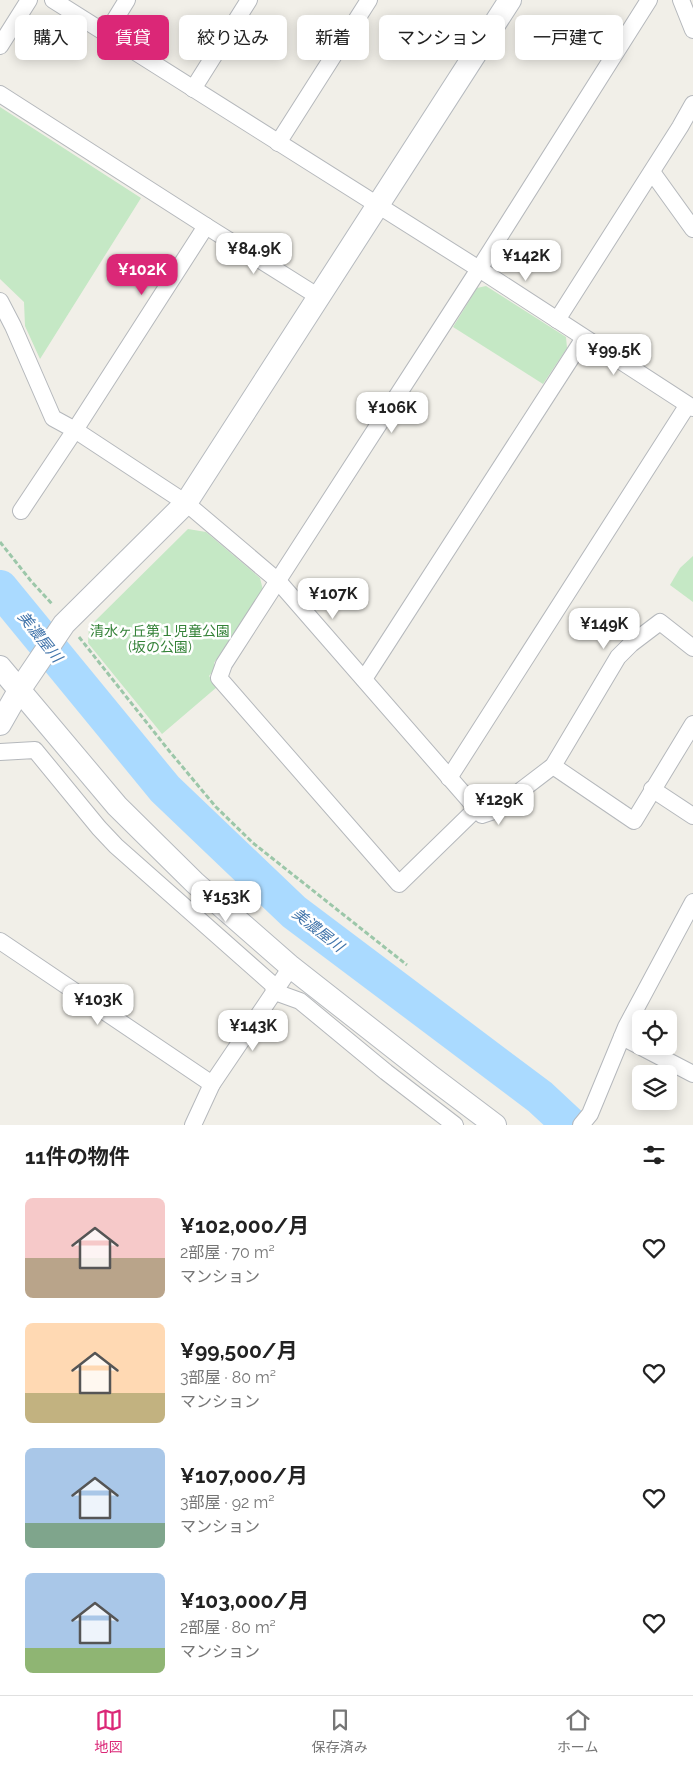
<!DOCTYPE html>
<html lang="ja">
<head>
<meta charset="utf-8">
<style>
	body { margin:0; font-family:Raleway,"Noto Sans JP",sans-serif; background:#f6f6f6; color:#222; height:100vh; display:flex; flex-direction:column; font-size:19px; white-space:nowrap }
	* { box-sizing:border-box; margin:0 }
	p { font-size:16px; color:#767676 }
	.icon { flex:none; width:28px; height:28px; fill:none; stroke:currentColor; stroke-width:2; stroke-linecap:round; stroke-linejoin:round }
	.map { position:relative; height:1125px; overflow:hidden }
	.details { display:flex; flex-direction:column; background:#fff; flex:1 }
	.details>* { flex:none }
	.top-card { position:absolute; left:15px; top:15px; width:664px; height:45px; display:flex; gap:10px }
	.controls { position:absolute; left:632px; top:1010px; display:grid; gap:10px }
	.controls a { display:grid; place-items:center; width:45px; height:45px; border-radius:8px; background:#fff; box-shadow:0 2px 12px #0003; font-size:25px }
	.price { position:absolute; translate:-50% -42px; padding:0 11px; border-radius:10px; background:#fff; color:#222; font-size:16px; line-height:32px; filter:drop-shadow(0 1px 2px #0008) }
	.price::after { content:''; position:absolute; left:50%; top:30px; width:15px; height:11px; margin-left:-8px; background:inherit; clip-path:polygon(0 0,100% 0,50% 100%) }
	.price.selected { background:#db2777; color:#fff }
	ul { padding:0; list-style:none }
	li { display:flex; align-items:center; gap:15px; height:125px; padding:0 25px }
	li span { display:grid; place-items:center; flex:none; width:140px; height:100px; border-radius:8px; color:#555 }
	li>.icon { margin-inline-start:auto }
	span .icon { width:60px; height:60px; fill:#fffc; stroke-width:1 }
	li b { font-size:21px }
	h2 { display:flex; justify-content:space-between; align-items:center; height:60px; padding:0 25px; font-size:21px }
	.tag { padding:0 18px; border-radius:8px; background:#fff; box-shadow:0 2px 12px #0003; font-size:18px; line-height:45px }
	.tag.selected { background:#db2777; color:#fff }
	.tabs { display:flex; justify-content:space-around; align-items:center; height:70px; border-top:1px solid #e0e0e0; background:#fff; font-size:14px; color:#767676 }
	.tabs a { display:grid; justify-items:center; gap:2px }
	.tabs .selected { color:#db2777 }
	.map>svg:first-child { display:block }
	.green { fill:#c5e8c5 }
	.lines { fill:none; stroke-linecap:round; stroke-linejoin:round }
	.river { stroke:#aadaff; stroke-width:36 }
	.street-casing { stroke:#b5b8bc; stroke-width:18 }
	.secondary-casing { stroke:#b6babf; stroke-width:24 }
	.path { stroke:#9cc7a9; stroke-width:3; stroke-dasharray:5 2.5; stroke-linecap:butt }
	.street { stroke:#fff; stroke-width:16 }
	.secondary { stroke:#fff; stroke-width:22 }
	.labels { text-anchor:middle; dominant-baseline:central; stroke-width:5; stroke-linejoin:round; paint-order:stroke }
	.park-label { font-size:14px; fill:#348238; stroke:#fff }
	.water-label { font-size:15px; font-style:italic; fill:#4174aa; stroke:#fff }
</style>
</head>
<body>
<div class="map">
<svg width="693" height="1125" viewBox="0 0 693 1125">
	<rect width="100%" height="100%" fill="#f1efe8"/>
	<g class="green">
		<polygon points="0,107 141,198 40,359 25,326 24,302 0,279"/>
		<polygon points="486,286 566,337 567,348 543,384 453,327 477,288"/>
		<polygon points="188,529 206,532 260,578 263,590 214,663 216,667 209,676 217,687 162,734 88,643 89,627"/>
		<polygon points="693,556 693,602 670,585 680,568"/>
	</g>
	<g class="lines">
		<polyline class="river" points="0,588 165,789 294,912 540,1097 570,1125"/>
		<g class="street-casing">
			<g id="street">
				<polyline points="53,0 479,269 693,408"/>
				<polyline points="681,0 693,30"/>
				<polyline points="106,34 127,0"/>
				<polyline points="0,46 29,0"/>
				<polyline points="193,89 249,0"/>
				<polyline points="0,94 206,226 75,430 186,503 278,581 482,815 494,811 553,766 618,657 631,644 660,622 693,648"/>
				<polyline points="278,143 369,0"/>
				<polyline points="652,172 693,229"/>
				<polyline points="206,226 319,297"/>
				<polyline points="0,301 13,326 53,418 75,430 21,511"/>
				<polyline points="557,320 680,127 693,104"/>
				<polyline points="364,679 584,338"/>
				<polyline points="0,752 35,750 99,828 116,846 272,984 275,992 300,1001 386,1072 455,1125"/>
				<polyline points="553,766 634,821 693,724"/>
				<polyline points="449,778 687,406"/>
				<polyline points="652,789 693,816"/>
				<polyline points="477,808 399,884 219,678 224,664 479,269 649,0"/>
				<polyline points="0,941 212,1084"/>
				<polyline points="622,1037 693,1074"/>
				<polyline points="193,1125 212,1084 291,967"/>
				<polyline points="581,1125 590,1114 626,1027 693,902"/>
			</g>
		</g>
		<g class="secondary-casing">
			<g id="secondary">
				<polyline points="0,667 117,806 195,883 291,967 430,1076 495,1125"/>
				<polyline points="0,724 20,689 64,624 186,503 510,0"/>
			</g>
		</g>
		<g class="path">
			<polyline points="0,542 31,581 53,605"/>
			<polyline points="79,637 170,752 216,807 253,843 407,965"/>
		</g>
		<use href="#street" class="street"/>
		<use href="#secondary" class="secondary"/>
	</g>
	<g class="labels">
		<g class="park-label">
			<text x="160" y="631">清水ヶ丘第１児童公園<tspan x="160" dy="16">(坂の公園)</tspan></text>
		</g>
		<g class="water-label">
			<text transform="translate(40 637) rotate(51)">美濃屋川</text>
			<text transform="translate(318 930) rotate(38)">美濃屋川</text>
		</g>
	</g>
</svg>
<div class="controls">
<a><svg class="icon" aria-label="locate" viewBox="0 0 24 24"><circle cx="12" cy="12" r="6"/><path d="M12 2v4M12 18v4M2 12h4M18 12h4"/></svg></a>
<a><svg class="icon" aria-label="layers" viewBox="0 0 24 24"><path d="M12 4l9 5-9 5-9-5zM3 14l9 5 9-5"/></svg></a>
</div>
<b class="price" style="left:254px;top:275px">¥84.9K</b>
<b class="price" style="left:526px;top:282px">¥142K</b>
<b class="price selected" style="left:142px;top:296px">¥102K</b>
<b class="price" style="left:614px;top:376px">¥99.5K</b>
<b class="price" style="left:392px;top:434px">¥106K</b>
<b class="price" style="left:333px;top:620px">¥107K</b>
<b class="price" style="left:604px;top:650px">¥149K</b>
<b class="price" style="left:499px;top:826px">¥129K</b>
<b class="price" style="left:226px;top:923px">¥153K</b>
<b class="price" style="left:98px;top:1026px">¥103K</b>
<b class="price" style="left:253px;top:1052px">¥143K</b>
<div class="top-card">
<a class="tag">購入</a>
<a class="tag selected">賃貸</a>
<a class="tag">絞り込み</a>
<a class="tag">新着</a>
<a class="tag">マンション</a>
<a class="tag">一戸建て</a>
</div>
</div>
<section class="details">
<h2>11件の物件<svg class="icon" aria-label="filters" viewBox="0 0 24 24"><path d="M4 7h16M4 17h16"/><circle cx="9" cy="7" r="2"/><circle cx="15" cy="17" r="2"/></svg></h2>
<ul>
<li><span style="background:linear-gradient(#f6c9c9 60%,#b9a48a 0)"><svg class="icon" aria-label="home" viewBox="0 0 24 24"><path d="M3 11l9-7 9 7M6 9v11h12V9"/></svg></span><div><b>¥102,000/月</b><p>2部屋 · 70 m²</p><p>マンション</p></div><svg class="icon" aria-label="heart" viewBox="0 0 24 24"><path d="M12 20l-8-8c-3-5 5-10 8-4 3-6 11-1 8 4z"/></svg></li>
<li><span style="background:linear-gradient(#ffd9b3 70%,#c2b280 0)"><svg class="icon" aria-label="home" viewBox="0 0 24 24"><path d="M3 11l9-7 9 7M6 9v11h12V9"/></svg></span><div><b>¥99,500/月</b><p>3部屋 · 80 m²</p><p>マンション</p></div><svg class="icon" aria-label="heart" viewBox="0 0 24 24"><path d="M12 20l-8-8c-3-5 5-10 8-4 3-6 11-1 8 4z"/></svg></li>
<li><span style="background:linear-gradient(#a9c7e8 75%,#7fa58c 0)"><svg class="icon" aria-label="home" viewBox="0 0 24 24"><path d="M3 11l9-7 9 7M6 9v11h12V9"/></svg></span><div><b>¥107,000/月</b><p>3部屋 · 92 m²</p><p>マンション</p></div><svg class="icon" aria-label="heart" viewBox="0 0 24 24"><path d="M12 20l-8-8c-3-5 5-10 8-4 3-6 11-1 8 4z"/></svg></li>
<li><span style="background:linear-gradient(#a9c7e8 75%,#8fb573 0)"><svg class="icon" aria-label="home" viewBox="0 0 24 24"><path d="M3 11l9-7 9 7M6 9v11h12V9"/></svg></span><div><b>¥103,000/月</b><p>2部屋 · 80 m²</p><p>マンション</p></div><svg class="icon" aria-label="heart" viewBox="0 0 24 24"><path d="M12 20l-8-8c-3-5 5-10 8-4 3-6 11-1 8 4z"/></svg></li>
</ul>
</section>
<nav class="tabs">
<a class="selected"><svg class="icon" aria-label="map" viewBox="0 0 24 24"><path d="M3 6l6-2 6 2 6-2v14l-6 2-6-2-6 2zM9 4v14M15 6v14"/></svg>地図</a>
<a><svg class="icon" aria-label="saved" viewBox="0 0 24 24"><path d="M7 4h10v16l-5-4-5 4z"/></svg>保存済み</a>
<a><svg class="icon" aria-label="home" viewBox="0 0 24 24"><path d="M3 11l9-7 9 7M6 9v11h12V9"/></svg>ホーム</a>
</nav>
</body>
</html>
